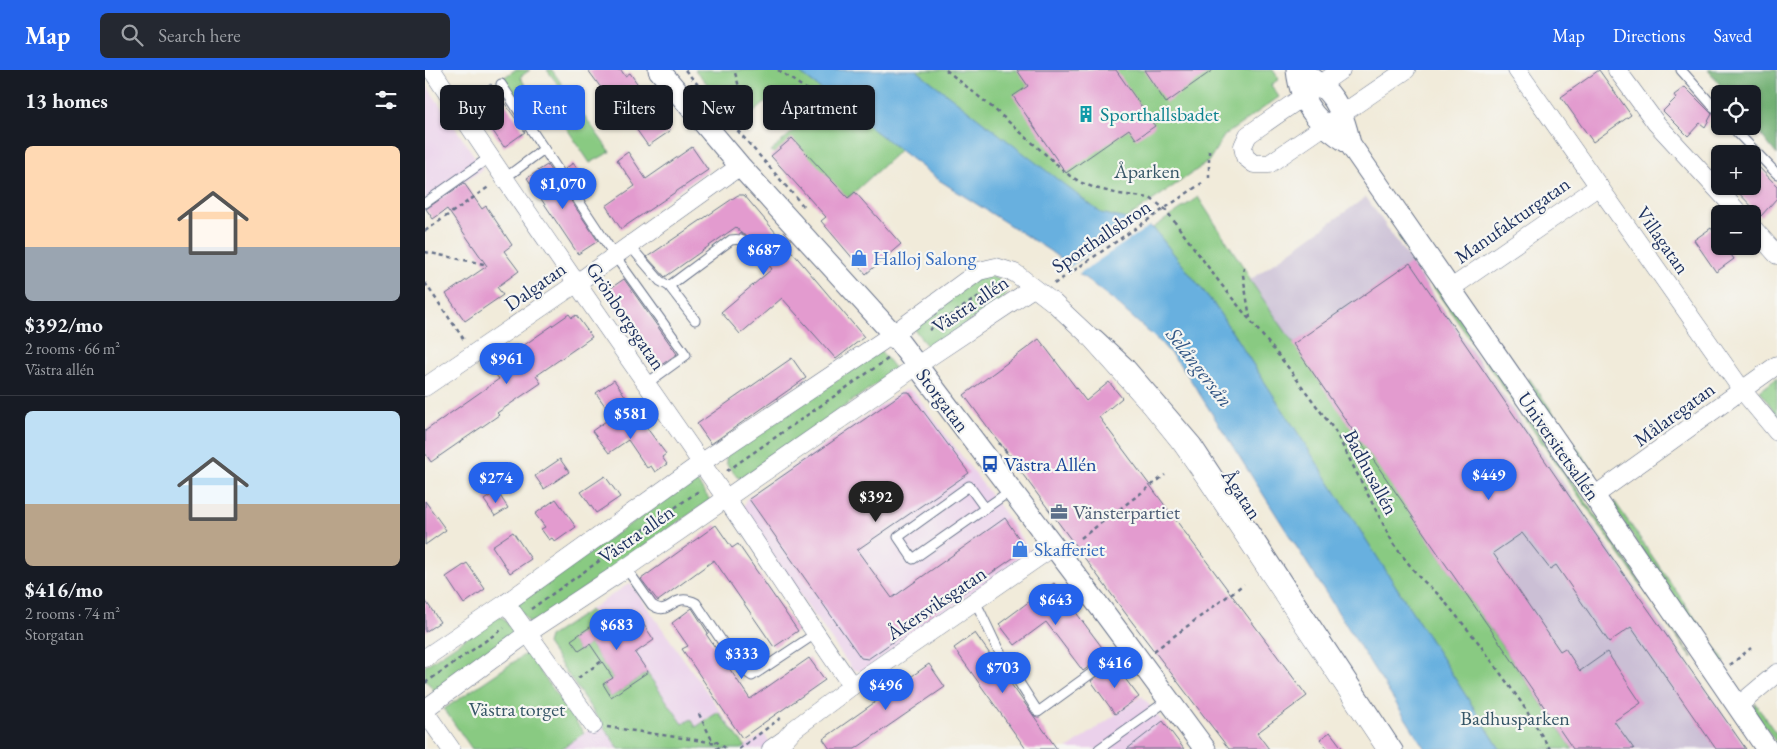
<!DOCTYPE html>
<html lang="en">
<head>
<meta charset="utf-8">
<style>
	body { margin:0; font-family:"EB Garamond",serif; background:#242831; color:#f1f3f6; height:100vh; display:flex; flex-direction:column; font-size:19px; white-space:nowrap }
	* { box-sizing:border-box; margin:0 }
	p { font-size:16px; color:#9ea1a6 }
	.icon { flex:none; width:28px; height:28px; fill:none; stroke:currentColor; stroke-width:2; stroke-linecap:round; stroke-linejoin:round }
	.map { position:relative; flex:1; overflow:hidden }
	.sheet { display:flex; flex-direction:column; background:#171b24; width:425px }
	.sheet>* { flex:none }
	.banner { position:absolute; left:15px; top:15px; width:475px; height:45px; display:flex; gap:10px }
	.fabs { position:absolute; left:1286px; top:15px; display:grid; gap:10px }
	.fabs a { display:grid; place-items:center; width:50px; height:50px; border-radius:8px; background:#171b24; box-shadow:0 1px 4px #0004; font-size:25px }
	.price { position:absolute; translate:-50% -42px; padding:0 11px; border-radius:18px; background:#2563eb; color:#fff; font-size:16px; line-height:32px; filter:drop-shadow(0 1px 2px #0008) }
	.price::after { content:''; position:absolute; left:50%; top:30px; width:15px; height:11px; margin-left:-8px; background:inherit; clip-path:polygon(0 0,100% 0,50% 100%) }
	.price.active { background:#222; color:#fff }
	ul { padding:0; list-style:none }
	li { display:grid; align-content:center; gap:10px; height:265px; padding:0 25px }
	li+li { border-top:1px solid #363941 }
	li span { display:grid; place-items:center; height:155px; border-radius:8px; color:#555 }
	li>.icon { margin-inline-start:auto }
	span .icon { width:90px; height:90px; fill:#fffc; stroke-width:1 }
	li b { font-size:21px }
	h2 { display:flex; justify-content:space-between; align-items:center; height:60px; padding:0 25px; font-size:21px }
	.tag { padding:0 18px; border-radius:8px; background:#171b24; box-shadow:0 1px 4px #0004; font-size:18px; line-height:45px }
	.tag.active { background:#2563eb; color:#fff }
	header { display:flex; align-items:center; gap:30px; box-sizing:border-box; height:70px; padding:0 25px; background:#2563eb; color:#fff }
	header strong { font-size:24px }
	nav { display:flex; gap:28px; margin-inline-start:auto; font-size:18px }
	.search { width:350px; height:45px; background:#242831; display:flex; align-items:center; gap:12px; box-sizing:border-box; padding:0 18px; border-radius:8px; color:#9ea1a6; font-size:19px }
	main { display:flex; flex:1; min-height:0 }
	.map>svg:first-child { display:block }
	.built { fill:#ebd1eb }
	.industrial { fill:#cbbfd5 }
	.green { fill:#89ca82; stroke:#527c70 }
	.forest { fill:#6eae70; stroke:#446e67 }
	.water { fill:#68b0df; stroke:#42709e }
	.pier { fill:#f1ebda }
	.building { fill:#e39bcf }
	.lines { fill:none; stroke-linecap:round; stroke-linejoin:round }
	.service-casing { stroke:#667189; stroke-width:11 }
	.minor-casing { stroke:#667189; stroke-width:19 }
	.tertiary-casing { stroke:#667189; stroke-width:23 }
	.path { stroke:#667189; stroke-width:2.5; stroke-dasharray:4 4; stroke-linecap:butt }
	.service { stroke:#fff; stroke-width:9 }
	.minor { stroke:#fff; stroke-width:18 }
	.tertiary { stroke:#fff; stroke-width:21 }
	.labels { text-anchor:middle; dominant-baseline:central; stroke-width:4.5; stroke-linejoin:round; paint-order:stroke }
	.culture-label { font-size:20px; fill:#0d838f; stroke:#f6f6f2; text-anchor:start }
	.park-label { font-size:20px; fill:#365667; stroke:#f6f6f2 }
	.street-label { font-size:20px; fill:#1b2f5e; stroke:#f6f6f2 }
	.shop-label { font-size:20px; fill:#366cbe; stroke:#f6f6f2; text-anchor:start }
	.transit-label { font-size:20px; fill:#164399; stroke:#f6f6f2; text-anchor:start }
	.service-label { font-size:20px; fill:#4e5e75; stroke:#f6f6f2; text-anchor:start }
	.water-label { font-size:21px; font-style:italic; fill:#325685; stroke:#f6f6f2 }
</style>
</head>
<body>
<header>
<strong>Map</strong>
<div class="search"><svg class="icon" aria-label="search" viewBox="0 0 24 24"><circle cx="10" cy="10" r="6"/><path d="M15 15l6 6"/></svg>Search here</div>
<nav><a>Map</a><a>Directions</a><a>Saved</a></nav>
</header>
<main>
<section class="sheet">
<h2>13 homes<svg class="icon" aria-label="filters" viewBox="0 0 24 24"><path d="M4 7h16M4 17h16"/><circle cx="9" cy="7" r="2"/><circle cx="15" cy="17" r="2"/></svg></h2>
<ul>
<li><span style="background:linear-gradient(#ffd9b3 65%,#9aa5b1 0)"><svg class="icon" aria-label="home" viewBox="0 0 24 24"><path d="M3 11l9-7 9 7M6 9v11h12V9"/></svg></span><div><b>$392/mo</b><p>2 rooms · 66 m²</p><p>Västra allén</p></div></li>
<li><span style="background:linear-gradient(#bfe0f5 60%,#b9a48a 0)"><svg class="icon" aria-label="home" viewBox="0 0 24 24"><path d="M3 11l9-7 9 7M6 9v11h12V9"/></svg></span><div><b>$416/mo</b><p>2 rooms · 74 m²</p><p>Storgatan</p></div></li>
</ul>
</section>
<div class="map">
<svg width="1352" height="679" viewBox="0 0 1352 679">
	<rect width="100%" height="100%" fill="#f6f6f2"/>
	<filter id="ink" filterUnits="userSpaceOnUse"><feTurbulence type="fractalNoise" baseFrequency=".02" numOctaves="2"/><feDisplacementMap in="SourceGraphic" scale="10" xChannelSelector="R" yChannelSelector="G"/><feConvolveMatrix kernelMatrix="1 2 1 2 8 2 1 2 1" color-interpolation-filters="sRGB"/></filter>
	<filter id="wash" filterUnits="userSpaceOnUse"><feTurbulence type="fractalNoise" baseFrequency=".0096" numOctaves="4" result="noise"/><feDisplacementMap in="SourceGraphic" scale="20" xChannelSelector="R" yChannelSelector="G"/><feGaussianBlur stdDeviation="1.12" result="paint"/><feColorMatrix in="noise" values="0 0 0 0 0 0 0 0 0 0 0 0 0 0 0 0 0 1.4 0 .05"/><feComposite in="paint" operator="in"/></filter>
	<g filter="url(#wash)">
		<rect width="100%" height="100%" fill="#f1ebda"/>
		<g class="built">
			<polygon points="0,13 58,99 0,140"/>
			<polygon points="480,319 489,322 583,448 605,481 437,602 427,599 317,442 321,429"/>
			<polygon points="205,513 320,676 339,664 350,679 136,679 174,652 122,574 124,567"/>
			<polygon points="717,626 759,679 642,679"/>
		</g>
		<polygon class="industrial" points="941,127 1322,679 1148,679 868,274 825,210"/>
		<g class="green">
			<polygon points="90,0 105,0 95,7 122,49 106,59 76,14 72,17 69,14"/>
			<polygon points="122,0 127,0 185,82 165,93 126,35 127,23 135,17"/>
			<polygon points="270,0 371,0 475,80 423,128 346,81 383,48 351,24 316,53"/>
			<polygon points="491,0 848,0 854,9 846,15 854,27 799,66 783,92 701,149 676,144"/>
			<polygon points="773,127 821,201 825,210 1148,679 1075,679 869,357 788,233 728,158"/>
			<polygon points="973,166 980,168 1268,588 1264,584"/>
			<path d="M563,206C573,209 579,210 582,221L578,228L504,279L487,256L549,210Z"/>
			<polygon points="455,280 470,299 468,302 317,409 312,407 301,393 301,386"/>
			<polygon points="1104,308 1171,405 1164,403 1102,314"/>
			<polygon points="1352,308 1352,345 1335,321"/>
			<polygon points="268,411 272,412 285,430 111,552 104,552 92,537 93,531"/>
			<polygon points="1190,432 1300,592 1297,595 1190,440"/>
			<polygon points="165,540 173,551 146,570 154,581 165,574 188,608 178,615 186,627 222,603 258,654 266,649 271,657 293,642 321,677 317,679 194,679 122,574 124,567"/>
			<polygon points="72,547 77,547 90,563 10,622 0,609 0,596"/>
			<polygon points="102,583 159,663 136,679 47,679 19,639"/>
			<polygon points="1330,633 1352,665 1352,674 1328,639"/>
		</g>
		<polygon class="forest" points="1283,0 1352,0 1352,85 1328,55 1328,24 1302,24"/>
		<polygon class="water" points="371,0 491,0 676,143 701,149 728,158 788,233 869,357 1075,679 1000,679 758,298 737,274 687,229 625,181 514,110"/>
		<polygon class="pier" points="713,150 726,155 652,205 643,198"/>
		<g id="blocks">
			<g class="building">
				<polygon points="163,0 196,0 200,6 205,3 245,61 223,76 183,19 179,22"/>
				<polygon points="592,0 691,0 730,56 711,69 704,59 641,103 588,26 603,16"/>
				<polygon points="719,0 788,0 741,33"/>
				<polygon points="1174,0 1206,45 1168,72 1136,27"/>
				<polygon points="66,14 100,62 79,77 45,28"/>
				<polygon points="1260,17 1287,44 1280,57 1275,53 1263,66 1238,41 1251,28 1249,25"/>
				<polygon points="367,68 423,128 430,122 476,174 441,204 396,151 401,147 346,86"/>
				<polygon points="267,77 283,100 196,159 181,136 210,116 192,90 203,82 221,109"/>
				<polygon points="1328,91 1352,116 1352,128 1336,146 1307,116 1328,116"/>
				<polygon points="148,93 157,105 148,111 140,99"/>
				<polygon points="122,95 173,171 153,184 102,108"/>
				<polygon points="39,113 57,139 61,136 87,175 79,181 94,201 72,217 78,225 40,251 21,224 62,196 22,139 8,149 1,139"/>
				<polygon points="313,125 319,125 439,267 411,289 357,228 315,264 296,242 347,199 334,183 335,179 333,176 325,168 317,164 311,157 240,207 222,187"/>
				<polygon points="1286,158 1295,170 1295,176 1300,176 1309,189 1291,202 1269,170"/>
				<polygon points="985,193 1160,449 1321,679 1291,679 1206,557 1184,572 1131,495 1125,499 1097,463 1068,483 1135,581 1140,578 1155,601 1182,582 1216,633 1189,651 1209,679 1148,679 1100,609 868,274"/>
				<polygon points="199,209 252,284 232,298 180,222"/>
				<polygon points="144,244 147,248 151,245 167,267 111,306 116,313 72,343 74,345 6,392 0,383 0,361 74,309 66,298"/>
				<polygon points="614,269 661,331 684,312 697,328 674,347 882,626 832,663 844,679 804,679 701,544 539,325"/>
				<polygon points="367,288 381,308 286,374 272,354"/>
				<polygon points="189,310 203,330 185,343 171,323"/>
				<polygon points="479,322 484,322 544,403 432,480 467,528 580,448 601,479 443,589 436,588 324,429"/>
				<polygon points="195,341 206,357 216,350 241,384 237,387 242,394 230,402 226,396 222,398 203,370 184,383 167,361"/>
				<polygon points="135,389 144,402 119,419 110,406"/>
				<polygon points="180,406 195,427 171,443 156,422"/>
				<polygon points="72,421 83,438 70,446 59,430"/>
				<polygon points="131,429 151,457 130,472 127,468 124,470 116,459 120,457 110,444"/>
				<polygon points="0,431 21,460 0,475"/>
				<polygon points="291,455 307,478 313,474 373,561 349,577 289,490 233,531 216,509"/>
				<polygon points="88,462 106,489 85,503 67,476"/>
				<polygon points="42,493 60,519 39,534 21,507"/>
				<polygon points="629,513 682,584 658,601 621,552 590,575 574,554"/>
				<polygon points="0,530 15,552 0,562"/>
				<polygon points="267,538 283,563 281,564 325,629 384,588 400,610 317,668 257,579 263,576 247,553"/>
				<polygon points="184,544 196,562 215,549 229,570 210,583 223,602 186,627 178,614 188,608 165,574 154,581 146,570"/>
				<polygon points="550,563 608,645 632,679 601,679 529,578"/>
				<polygon points="504,594 520,617 430,679 405,679 398,669"/>
				<polygon points="689,594 714,627 690,644 666,611"/>
				<polygon points="738,651 759,679 702,679"/>
				<polygon points="905,662 918,679 903,679 895,669"/>
			</g>
		</g>
	</g>
	<g filter="url(#ink)">
		<use href="#blocks" fill-opacity="0" stroke="#667189" stroke-width="1"/>
		<g class="lines">
			<g class="service-casing">
				<g id="service">
					<polyline points="1256,0 1295,44"/>
					<polyline points="76,14 190,186 261,285 221,314"/>
					<polyline points="1306,56 1352,104"/>
					<polyline points="80,108 119,79"/>
					<polyline points="0,133 65,87"/>
					<polyline points="205,176 235,211 244,216 270,250"/>
					<path d="M244,216L306,170C317,168 321,172 329,180"/>
					<polyline points="673,265 704,294 771,372 973,679"/>
					<polyline points="560,438 544,416 473,467 488,489 585,421"/>
					<path d="M201,498L227,535C246,548 246,521 271,533L315,598L327,606L390,564"/>
					<polyline points="550,532 555,541 574,581 613,642 704,576"/>
					<polyline points="674,679 743,630"/>
				</g>
			</g>
			<g class="minor-casing">
				<g id="minor">
					<path d="M7,0C102,145 202,285 300,427C343,490 383,554 427,616"/>
					<polyline points="916,0 823,65 818,76 820,87 829,94 844,94 981,0"/>
					<polyline points="1092,0 1317,320 1352,362"/>
					<polyline points="1192,0 1231,53 1315,144"/>
					<polyline points="1328,158 1352,185"/>
					<polyline points="1025,219 1174,116"/>
					<polyline points="0,317 152,213 315,96"/>
					<polyline points="1169,426 1352,295"/>
					<polyline points="81,533 168,655"/>
					<polyline points="0,588 81,533 276,393 468,264 554,201 571,197 590,203 629,233 662,264 727,337 756,373 782,410 961,679"/>
					<polyline points="1313,636 1352,603"/>
					<polyline points="0,639 103,563 191,505 506,286 608,218"/>
					<polyline points="0,642 26,679"/>
					<polyline points="346,679 360,669 368,660 427,616 628,477"/>
				</g>
			</g>
			<g class="tertiary-casing">
				<g id="tertiary">
					<polyline points="234,0 315,96 468,264 681,545 780,679"/>
					<path d="M872,0C876,38 895,55 925,74"/>
					<path d="M875,0C908,20 917,37 925,74L1169,426L1342,679"/>
				</g>
			</g>
			<g class="path">
				<polyline points="260,0 380,138"/>
				<polyline points="353,0 404,35"/>
				<polyline points="521,0 568,38 645,106 657,113 670,118 694,124 725,128 740,139 795,213 862,296 910,361 969,475 994,507 1015,526 1053,572 1096,632 1125,679"/>
				<path d="M303,51C320,37 315,17 309,0"/>
				<polyline points="784,108 784,78"/>
				<polyline points="0,161 65,116"/>
				<polyline points="0,182 59,194"/>
				<polyline points="819,197 818,205 825,248"/>
				<polyline points="0,213 40,271"/>
				<polyline points="629,214 777,113"/>
				<polyline points="504,260 572,214"/>
				<polyline points="574,373 585,386"/>
				<polyline points="302,401 464,288"/>
				<polyline points="656,468 740,405"/>
				<polyline points="106,539 275,420"/>
				<polyline points="729,581 819,514"/>
				<polyline points="1305,595 1326,578"/>
				<polyline points="153,608 177,591"/>
				<polyline points="0,613 79,558"/>
				<polyline points="274,644 286,668 302,679"/>
				<polyline points="182,657 292,673"/>
				<polyline points="291,679 297,676"/>
				<polyline points="314,679 357,647"/>
			</g>
			<use href="#service" class="service"/>
			<use href="#minor" class="minor"/>
			<use href="#tertiary" class="tertiary"/>
		</g>
	</g>
	<defs>
		<g id="building-bare" transform="scale(1.35)"><path d="M-4-6H4V6H1V3H-1V6H-4ZM-2.5-4.3h1.7v1.8h-1.7ZM.8-4.3h1.7v1.8H.8ZM-2.5-1h1.7V.8h-1.7ZM.8-1h1.7V.8H.8Z" fill="#0f9aa8" stroke="#f6f6f2" stroke-width="2.5" paint-order="stroke"/></g>
		<g id="shop-bare" transform="scale(1.35)"><path d="M-5-2.5h2.3a2.7 3.5 0 0 1 5.4 0H5L5.5 6h-11ZM-1.5-2.5h3a1.5 2.3 0 0 0-3 0Z" fill="#3f7fe0" stroke="#f6f6f2" stroke-width="2.5" paint-order="stroke"/></g>
		<g id="bus-bare" transform="scale(1.35)"><path d="M-5-6H5V4H4V6H2V4H-2V6H-4V4H-5ZM-3.5-4V0h7V-4ZM-3.5 1.2v1.5H-2V1.2ZM2 1.2v1.5H3.5V1.2Z" fill="#1a4fb4" stroke="#f6f6f2" stroke-width="2.5" paint-order="stroke"/></g>
		<g id="office-bare" transform="scale(1.35)"><path d="M-6-3h4V-5.5h4V-3h4V5H-6ZM-1-4.5V-3h2v-1.5ZM-6 0V1H6V0Z" fill="#5c6f8a" stroke="#f6f6f2" stroke-width="2.5" paint-order="stroke"/></g>
	</defs>
	<g fill-rule="evenodd">
		<use href="#building-bare" x="661" y="44"/>
		<use href="#shop-bare" x="434" y="188"/>
		<use href="#bus-bare" x="565" y="394"/>
		<use href="#office-bare" x="634" y="442"/>
		<use href="#shop-bare" x="595" y="479"/>
	</g>
	<g class="labels">
		<g class="culture-label">
			<text x="675" y="44">Sporthallsbadet</text>
		</g>
		<g class="park-label">
			<text x="722" y="101">Åparken</text>
			<text x="92" y="639">Västra torget</text>
			<text x="1090" y="648">Badhusparken</text>
		</g>
		<g class="street-label">
			<text transform="translate(1087 150) rotate(-35)">Manufakturgatan</text>
			<text transform="translate(676 166) rotate(-34)">Sporthallsbron</text>
			<text transform="translate(1238 170) rotate(55)">Villagatan</text>
			<text transform="translate(110 216) rotate(-35)">Dalgatan</text>
			<text transform="translate(545 234) rotate(-34)">Västra allén</text>
			<text transform="translate(201 246) rotate(56)">Grönborgsgatan</text>
			<text transform="translate(518 330) rotate(53)">Storgatan</text>
			<text transform="translate(1249 344) rotate(-36)">Målaregatan</text>
			<text transform="translate(1134 376) rotate(55)">Universitetsallén</text>
			<text transform="translate(946 402) rotate(62)">Badhusallén</text>
			<text transform="translate(817 424) rotate(57)">Ågatan</text>
			<text transform="translate(211 464) rotate(-35)">Västra allén</text>
			<text transform="translate(511 533) rotate(-34)">Åkersviksgatan</text>
		</g>
		<g class="shop-label">
			<text x="448" y="188">Halloj Salong</text>
			<text x="609" y="479">Skafferiet</text>
		</g>
		<g class="transit-label">
			<text x="579" y="394">Västra Allén</text>
		</g>
		<g class="service-label">
			<text x="648" y="442">Vänsterpartiet</text>
		</g>
		<g class="water-label">
			<text transform="translate(775 297) rotate(52)">Selångersån</text>
		</g>
	</g>
</svg>
<div class="fabs">
<a><svg class="icon" aria-label="locate" viewBox="0 0 24 24"><circle cx="12" cy="12" r="6"/><path d="M12 2v4M12 18v4M2 12h4M18 12h4"/></svg></a>
<a>+</a>
<a>−</a>
</div>
<b class="price" style="left:138px;top:140px">$1,070</b>
<b class="price" style="left:339px;top:206px">$687</b>
<b class="price" style="left:82px;top:315px">$961</b>
<b class="price" style="left:206px;top:370px">$581</b>
<b class="price" style="left:1064px;top:431px">$449</b>
<b class="price" style="left:71px;top:434px">$274</b>
<b class="price active" style="left:451px;top:453px">$392</b>
<b class="price" style="left:631px;top:556px">$643</b>
<b class="price" style="left:192px;top:581px">$683</b>
<b class="price" style="left:317px;top:610px">$333</b>
<b class="price" style="left:690px;top:619px">$416</b>
<b class="price" style="left:578px;top:624px">$703</b>
<b class="price" style="left:461px;top:641px">$496</b>
<div class="banner">
<a class="tag">Buy</a>
<a class="tag active">Rent</a>
<a class="tag">Filters</a>
<a class="tag">New</a>
<a class="tag">Apartment</a>
</div>
</div>
</main>
</body>
</html>
